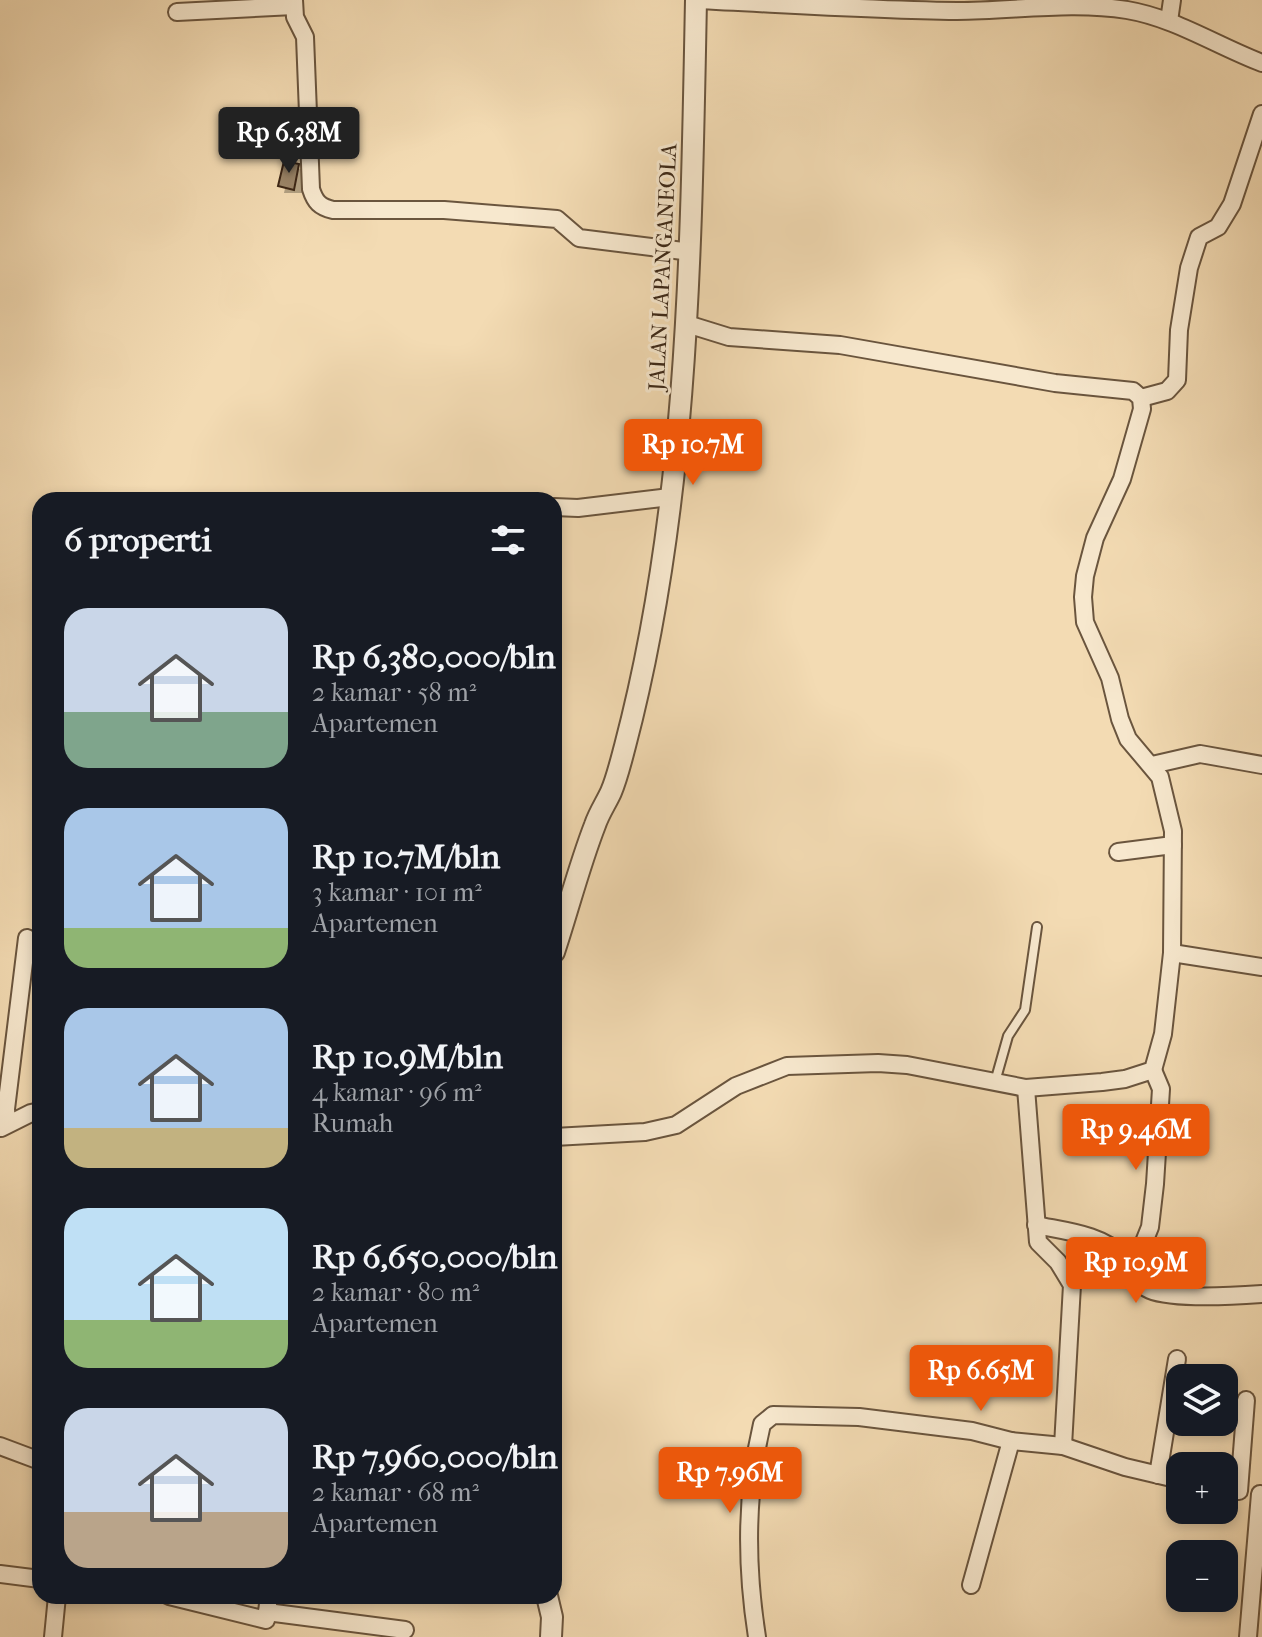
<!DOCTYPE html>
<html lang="id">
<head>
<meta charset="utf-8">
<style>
	body { margin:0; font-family:"IM FELL French Canon",serif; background:#20242c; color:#f1f3f6; height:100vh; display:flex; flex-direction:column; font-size:30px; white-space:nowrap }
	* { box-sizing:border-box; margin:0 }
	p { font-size:26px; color:#9ea1a6 }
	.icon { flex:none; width:44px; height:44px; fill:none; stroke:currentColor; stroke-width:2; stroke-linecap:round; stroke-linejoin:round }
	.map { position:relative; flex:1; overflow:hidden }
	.details { position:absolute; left:32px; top:492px; width:530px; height:1112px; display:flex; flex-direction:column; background:#171b24; border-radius:24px; box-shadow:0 4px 12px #0003 }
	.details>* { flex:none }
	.tools { position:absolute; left:1166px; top:1364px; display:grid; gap:16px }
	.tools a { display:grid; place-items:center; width:72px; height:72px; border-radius:16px; background:#171b24; box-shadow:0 4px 12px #0003; font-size:40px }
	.price { position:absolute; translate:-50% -68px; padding:0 18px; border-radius:8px; background:#ea580c; color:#fff; font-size:26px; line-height:52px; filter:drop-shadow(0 2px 4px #0008) }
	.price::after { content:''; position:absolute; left:50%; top:48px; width:24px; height:18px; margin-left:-12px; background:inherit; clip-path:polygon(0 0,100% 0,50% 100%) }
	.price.active { background:#222; color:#fff }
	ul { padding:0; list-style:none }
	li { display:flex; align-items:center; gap:24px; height:200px; padding:0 32px }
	li span { display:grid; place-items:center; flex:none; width:224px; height:160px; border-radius:24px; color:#555 }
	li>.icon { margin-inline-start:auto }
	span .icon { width:96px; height:96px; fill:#fffc; stroke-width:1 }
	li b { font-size:34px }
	h2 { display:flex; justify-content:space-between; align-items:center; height:96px; padding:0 32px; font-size:34px }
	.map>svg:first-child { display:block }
	.building { fill:#9b8568; stroke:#3c2817; stroke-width:2; filter:url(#shadow) }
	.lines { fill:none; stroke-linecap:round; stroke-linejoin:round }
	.service-casing { stroke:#6a553e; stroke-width:12 }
	.minor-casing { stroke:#6a553e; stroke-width:20 }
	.tertiary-casing { stroke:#6a553e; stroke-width:24 }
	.service { stroke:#f7e8ce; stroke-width:8 }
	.minor { stroke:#f7e8ce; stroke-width:16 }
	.tertiary { stroke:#f7e8ce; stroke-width:20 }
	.labels { text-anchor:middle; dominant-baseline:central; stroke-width:6; stroke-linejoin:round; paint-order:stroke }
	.street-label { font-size:22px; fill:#3c2817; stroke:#f7e8ce }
</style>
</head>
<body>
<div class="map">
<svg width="1262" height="1637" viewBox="0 0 1262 1637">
	<defs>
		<filter id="shadow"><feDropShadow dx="7" dy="7" stdDeviation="0" flood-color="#0004"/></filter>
	</defs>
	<rect width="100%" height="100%" fill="#f3dbb3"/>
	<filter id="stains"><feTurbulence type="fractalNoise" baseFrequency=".0025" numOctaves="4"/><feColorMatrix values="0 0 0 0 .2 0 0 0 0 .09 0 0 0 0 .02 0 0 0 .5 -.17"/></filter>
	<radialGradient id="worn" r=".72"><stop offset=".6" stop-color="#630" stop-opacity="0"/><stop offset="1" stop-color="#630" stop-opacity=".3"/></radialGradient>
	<polygon class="building" points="284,161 299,164 294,190 278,186"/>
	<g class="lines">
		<g class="service-casing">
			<polyline id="service" points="995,1082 1008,1036 1025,1010 1037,927"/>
		</g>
		<g class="minor-casing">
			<g id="minor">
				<path d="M294,0L295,17L305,37L311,189C315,202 320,207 333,210H444L557,219L579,238L691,252"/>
				<path d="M696,0C783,4 870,10 957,11C1013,11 1071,1 1127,10C1175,18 1217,46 1262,63"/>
				<polyline points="177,12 294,6"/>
				<polyline points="1169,21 1172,0"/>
				<polyline points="1141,398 1167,391 1177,380 1179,330 1189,268 1199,237 1218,227 1232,204 1262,114"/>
				<polyline points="554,507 578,508 670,497"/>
				<polyline points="1152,765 1200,754 1262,765"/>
				<polyline points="1118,852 1173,845"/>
				<polyline points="1172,953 1262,967"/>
				<polyline points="1026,1088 1038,1242 1058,1262 1072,1285 1063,1446"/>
				<polyline points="7,1123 6,1109 27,938"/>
				<polyline points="1,1128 31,1113 40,1111"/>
				<polyline points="554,1137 645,1132 676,1125 736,1086 787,1066 878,1063 907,1065 1026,1088 1102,1082 1125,1079 1153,1070 1163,1034 1172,953 1173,831 1160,777 1128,739 1120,719 1110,678 1085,622 1083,597 1085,576 1095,538 1122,479 1142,409 1141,398 1133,391 1055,383 840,345 729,337 687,324"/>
				<path d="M1036,1225C1063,1231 1103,1234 1123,1257C1133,1269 1134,1283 1150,1290C1174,1300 1234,1296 1262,1294"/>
				<polyline points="1132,1272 1150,1227 1155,1184 1161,1089 1153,1070"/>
				<polyline points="0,1446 40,1461"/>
				<polyline points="1158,1475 1177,1359"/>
				<polyline points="1239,1491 1246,1400"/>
				<polyline points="0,1574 40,1579"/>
				<polyline points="971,1585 1011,1441"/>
				<polyline points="169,1596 266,1620 269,1596"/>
				<polyline points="267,1612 405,1630"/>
				<polyline points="53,1637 57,1596"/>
				<path d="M757,1637C746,1567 746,1492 762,1424L773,1415L859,1417L972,1431L1011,1441L1063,1446L1125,1467L1180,1480"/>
				<polyline points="1248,1637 1260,1494"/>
			</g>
		</g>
		<g class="tertiary-casing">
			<g id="tertiary">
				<path d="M554,952C568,910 579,866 595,825C599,813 606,803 611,792C617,778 621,761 625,746C689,503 691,249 696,0"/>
				<polyline points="547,1596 552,1617 551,1637"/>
			</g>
		</g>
		<use href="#service" class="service"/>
		<use href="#minor" class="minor"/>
		<use href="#tertiary" class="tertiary"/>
	</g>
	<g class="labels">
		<g class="street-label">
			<text transform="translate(663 267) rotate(-87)">JALAN LAPANGANEOLA</text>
		</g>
	</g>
	<rect width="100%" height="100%" filter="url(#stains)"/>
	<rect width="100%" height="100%" fill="url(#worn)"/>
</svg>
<div class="tools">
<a><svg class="icon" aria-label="layers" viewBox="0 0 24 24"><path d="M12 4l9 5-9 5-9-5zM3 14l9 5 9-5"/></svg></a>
<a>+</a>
<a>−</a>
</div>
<b class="price active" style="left:289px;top:175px">Rp 6.38M</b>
<b class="price" style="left:693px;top:487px">Rp 10.7M</b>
<b class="price" style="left:1136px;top:1172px">Rp 9.46M</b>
<b class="price" style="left:1136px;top:1305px">Rp 10.9M</b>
<b class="price" style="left:981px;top:1413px">Rp 6.65M</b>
<b class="price" style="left:730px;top:1515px">Rp 7.96M</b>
<section class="details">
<h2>6 properti<svg class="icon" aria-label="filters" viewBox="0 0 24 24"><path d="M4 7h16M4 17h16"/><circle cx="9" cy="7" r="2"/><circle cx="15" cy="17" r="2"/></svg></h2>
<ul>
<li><span style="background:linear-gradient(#c9d6e8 65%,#7fa58c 0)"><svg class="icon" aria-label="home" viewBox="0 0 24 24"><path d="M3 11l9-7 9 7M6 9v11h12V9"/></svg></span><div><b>Rp 6,380,000/bln</b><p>2 kamar · 58 m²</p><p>Apartemen</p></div></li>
<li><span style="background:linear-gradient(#a9c7e8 75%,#8fb573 0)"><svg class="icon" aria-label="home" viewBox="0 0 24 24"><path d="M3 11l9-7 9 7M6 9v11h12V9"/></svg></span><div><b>Rp 10.7M/bln</b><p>3 kamar · 101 m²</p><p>Apartemen</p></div></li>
<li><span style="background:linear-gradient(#a9c7e8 75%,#c2b280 0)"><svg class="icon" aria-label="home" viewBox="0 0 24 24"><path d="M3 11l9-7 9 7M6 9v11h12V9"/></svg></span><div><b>Rp 10.9M/bln</b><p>4 kamar · 96 m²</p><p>Rumah</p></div></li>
<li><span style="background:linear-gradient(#bfe0f5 70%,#8fb573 0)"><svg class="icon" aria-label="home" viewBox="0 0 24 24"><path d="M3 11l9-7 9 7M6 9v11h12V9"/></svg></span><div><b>Rp 6,650,000/bln</b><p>2 kamar · 80 m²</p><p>Apartemen</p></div></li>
<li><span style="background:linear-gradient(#c9d6e8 65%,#b9a48a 0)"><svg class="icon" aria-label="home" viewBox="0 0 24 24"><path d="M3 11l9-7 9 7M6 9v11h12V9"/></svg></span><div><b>Rp 7,960,000/bln</b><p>2 kamar · 68 m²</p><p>Apartemen</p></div></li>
</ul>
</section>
</div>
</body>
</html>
